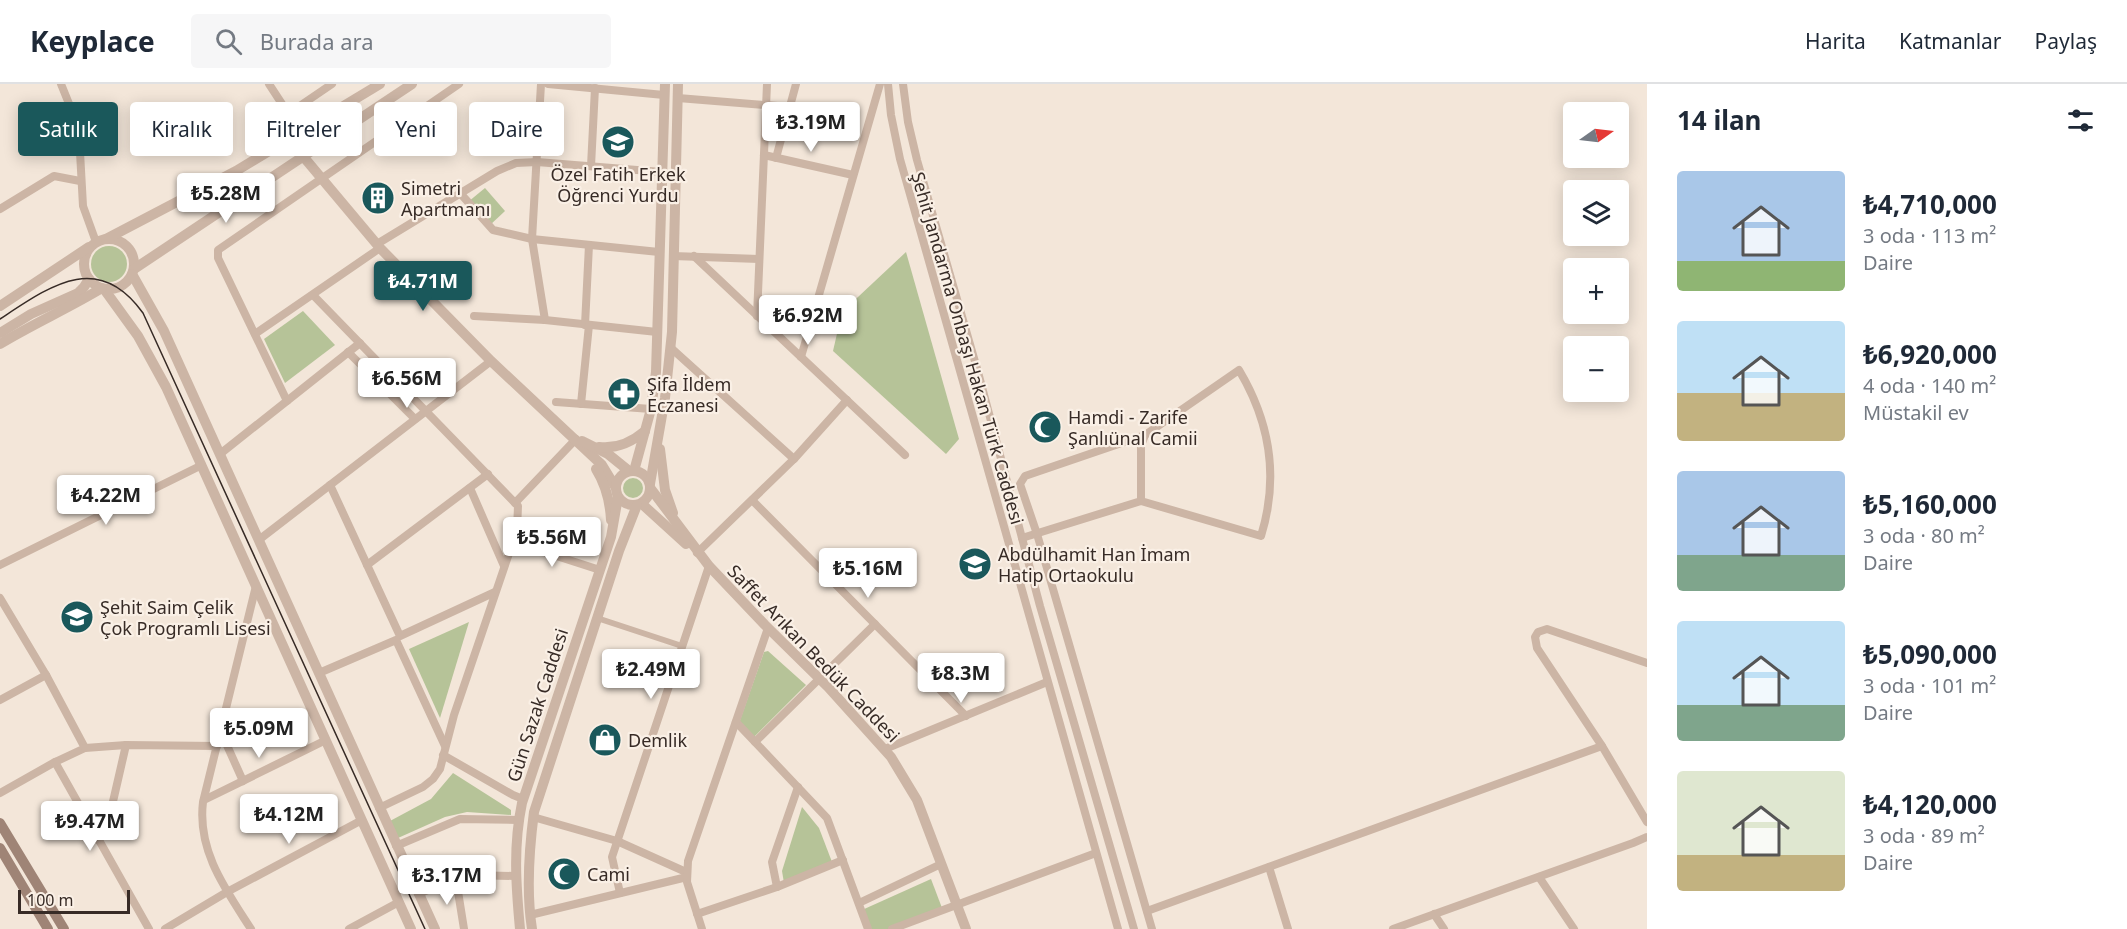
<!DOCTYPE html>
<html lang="tr">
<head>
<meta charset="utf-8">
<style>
	body { margin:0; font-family:"Noto Sans",sans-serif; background:#f6f6f7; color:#1f2937; height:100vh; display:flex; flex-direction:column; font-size:22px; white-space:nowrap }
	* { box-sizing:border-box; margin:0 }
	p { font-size:20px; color:#747a83 }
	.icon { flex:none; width:33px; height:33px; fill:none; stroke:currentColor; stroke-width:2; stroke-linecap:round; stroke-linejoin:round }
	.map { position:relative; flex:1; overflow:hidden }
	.drawer { display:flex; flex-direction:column; background:#fff; width:480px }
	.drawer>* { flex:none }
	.banner { position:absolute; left:18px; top:18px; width:570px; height:54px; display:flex; gap:12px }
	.needle { width:39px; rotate:76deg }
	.fabs { position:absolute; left:1563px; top:18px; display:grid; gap:12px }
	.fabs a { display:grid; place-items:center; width:66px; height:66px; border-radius:6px; background:#fff; box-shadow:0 3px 15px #0003; font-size:30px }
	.scale { position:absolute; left:18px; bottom:15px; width:112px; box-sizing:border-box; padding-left:6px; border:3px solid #372b26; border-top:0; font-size:16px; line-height:21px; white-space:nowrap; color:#372b26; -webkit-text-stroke:4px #faf0e6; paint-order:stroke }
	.price { position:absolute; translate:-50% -51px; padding:0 14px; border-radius:6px; background:#fff; color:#222; font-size:20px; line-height:39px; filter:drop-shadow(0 2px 3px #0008) }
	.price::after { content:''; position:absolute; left:50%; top:36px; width:18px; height:14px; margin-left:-9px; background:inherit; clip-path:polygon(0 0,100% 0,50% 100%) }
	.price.on { background:#1a585b; color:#fff }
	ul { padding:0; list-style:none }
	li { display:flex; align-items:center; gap:18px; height:150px; padding:0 30px }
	li span { display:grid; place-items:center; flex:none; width:168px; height:120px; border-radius:6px; color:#555 }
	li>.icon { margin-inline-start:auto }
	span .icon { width:72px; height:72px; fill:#fffc; stroke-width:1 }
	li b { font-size:26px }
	h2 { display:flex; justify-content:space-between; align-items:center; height:72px; padding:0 30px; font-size:26px }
	.chip { padding:0 21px; border-radius:6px; background:#fff; box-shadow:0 3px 15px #0003; font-size:21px; line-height:54px }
	.chip.on { background:#1a585b; color:#fff }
	header { display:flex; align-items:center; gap:36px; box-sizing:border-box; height:84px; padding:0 30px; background:#fff; border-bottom:2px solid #e0e1e3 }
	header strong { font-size:28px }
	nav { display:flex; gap:33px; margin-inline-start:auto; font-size:21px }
	.search { width:420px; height:54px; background:#f6f6f7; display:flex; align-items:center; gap:15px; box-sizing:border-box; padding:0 21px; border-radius:6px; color:#747a83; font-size:22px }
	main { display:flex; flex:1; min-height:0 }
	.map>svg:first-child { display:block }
	.green { fill:#b6c398 }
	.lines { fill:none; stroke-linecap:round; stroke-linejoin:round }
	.pedestrian { stroke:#ccb5a5; stroke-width:6 }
	.minor { stroke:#ccb5a5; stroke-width:8 }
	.tertiary { stroke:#ccb5a5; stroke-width:10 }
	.secondary { stroke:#9f8476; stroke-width:10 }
	.tram { stroke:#372b26; stroke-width:1.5 }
	.labels { text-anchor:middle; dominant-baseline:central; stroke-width:4.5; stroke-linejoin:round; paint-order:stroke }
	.poi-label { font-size:18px; fill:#372b26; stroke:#faf0e6; text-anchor:start }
	.street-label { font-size:18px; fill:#372b26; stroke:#faf0e6 }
</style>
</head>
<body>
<header>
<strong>Keyplace</strong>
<div class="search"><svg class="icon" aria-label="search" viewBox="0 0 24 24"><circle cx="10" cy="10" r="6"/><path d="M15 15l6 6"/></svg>Burada ara</div>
<nav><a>Harita</a><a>Katmanlar</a><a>Paylaş</a></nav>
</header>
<main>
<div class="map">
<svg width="1647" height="845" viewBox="0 0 1647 845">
	<rect width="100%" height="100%" fill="#f3e6d9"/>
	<g class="green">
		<polygon points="485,104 505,127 489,142 468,118"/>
		<circle cx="109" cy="180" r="18"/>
		<polygon points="906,168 959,355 946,370 833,267 842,228"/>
		<polygon points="303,227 335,261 285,299 264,255"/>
		<circle cx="633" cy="404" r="10"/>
		<polygon points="469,538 440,634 409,565"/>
		<polygon points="768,567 806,601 754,653 739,639 764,568"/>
		<polygon points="453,689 511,726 511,731 467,728 445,733 398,754 390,737 431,715"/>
		<polygon points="802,723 819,744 832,778 784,799 782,787"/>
		<polygon points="931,795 942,824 888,845 868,845 862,826"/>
	</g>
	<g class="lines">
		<polyline class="pedestrian" points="597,534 682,562"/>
		<g class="minor">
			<polyline points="61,0 74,32 79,50 83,122 96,158"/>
			<polyline points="269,0 301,49"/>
			<polyline points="541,0 532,155 545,236"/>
			<polyline points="548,0 664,11"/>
			<polyline points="888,0 891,31 900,75 1118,845"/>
			<polyline points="903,0 908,38 917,76 978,288 1040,522 1134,845"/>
			<polyline points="678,14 790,23"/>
			<polyline points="288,30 332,0"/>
			<polyline points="764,71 853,91"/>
			<polyline points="776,74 796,0"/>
			<polyline points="591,82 595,4"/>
			<polyline points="460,109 493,146 532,155 659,168"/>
			<polyline points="0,125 54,92 80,97"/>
			<polyline points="377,160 497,87 516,79 537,78 662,88"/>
			<polyline points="673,172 759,175"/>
			<polyline points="694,172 905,371"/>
			<polyline points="313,211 518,422 517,446 454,631 440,685 433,695 423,703 379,724"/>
			<polyline points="474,232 545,236 657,248"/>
			<polyline points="757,232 767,0"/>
			<polyline points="585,241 589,161"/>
			<polyline points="255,250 380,164"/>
			<polyline points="671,264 794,375"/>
			<polyline points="348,268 415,335"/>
			<polyline points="801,273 880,0"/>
			<polyline points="287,317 218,174 218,166 459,0"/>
			<polyline points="556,318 651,325"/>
			<polyline points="581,320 589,241"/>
			<polyline points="1145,351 1025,392 1020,400 1037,450 1152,845"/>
			<polyline points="220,370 360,259"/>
			<polyline points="330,401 400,552 495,508"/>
			<polyline points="470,404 504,482"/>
			<polyline points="752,416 966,632"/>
			<polyline points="515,419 576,355"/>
			<path d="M1022,454L1141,417L1261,452C1279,394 1270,338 1239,286L1145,351L1141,362V417"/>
			<polyline points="260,455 491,277"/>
			<polyline points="513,458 600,486"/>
			<polyline points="697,469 794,375 847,316"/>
			<polyline points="0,481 202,381"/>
			<polyline points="367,481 488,390"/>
			<polyline points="0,514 46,591 85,664 55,678 0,709"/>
			<polyline points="1647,579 1547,545 1538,548 1535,553 1537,564 1602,662 1647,738"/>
			<polyline points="319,589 396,556 445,662"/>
			<polyline points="0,616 46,591"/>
			<polyline points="736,638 827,734 868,845"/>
			<polyline points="221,648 243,697"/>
			<polyline points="755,658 875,540"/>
			<polyline points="85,664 126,661 217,662"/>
			<polyline points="885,665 1047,598"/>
			<polyline points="443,671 513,711 523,715"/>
			<polyline points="55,678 149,845"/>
			<polyline points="204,716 326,656"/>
			<polyline points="533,733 617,757 686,788"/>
			<polyline points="98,756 106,748 126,661"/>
			<polyline points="396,762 460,735 518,736"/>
			<polyline points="1269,783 1288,845"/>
			<polyline points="1539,793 1574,845"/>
			<polyline points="456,795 464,845"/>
			<polyline points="777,803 772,778 798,703"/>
			<polyline points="620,809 612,773 709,482"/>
			<polyline points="418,810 450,797 470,791 515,792"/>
			<polyline points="859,819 941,780"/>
			<polyline points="1147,827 1602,662"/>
			<polyline points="697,830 777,803 843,776"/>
			<polyline points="1434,830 1444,845"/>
			<polyline points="530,831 687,793"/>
			<polyline points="165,845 227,808 362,736"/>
			<path d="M251,845C226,806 197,767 203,718L256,502"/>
			<polyline points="349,845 399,818"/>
			<polyline points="702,845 687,798 688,777 768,544"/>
			<polyline points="892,845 1096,769"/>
			<polyline points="1393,845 1633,759 1647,753"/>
		</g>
		<g class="tertiary">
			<polyline points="302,71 380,164 491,277 602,381 616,404"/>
			<circle cx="109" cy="180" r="25"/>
			<polyline points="106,155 236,87 380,0"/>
			<polyline points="134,185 412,0"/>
			<polyline points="132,190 164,247 435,845"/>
			<polyline points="104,205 138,252 166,303 411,845"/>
			<polyline points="0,222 89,163"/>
			<polyline points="0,249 31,230 78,209 84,203 89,195"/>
			<path d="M0,260C33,240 69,224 102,204"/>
			<polyline points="582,357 608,370 629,387"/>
			<path d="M599,363C616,365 632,358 645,347"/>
			<polyline points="660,365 665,406 673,429"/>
			<path d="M596,385C606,401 610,417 611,436"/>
			<circle cx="633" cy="404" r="17"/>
			<polyline points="634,387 651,325 656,288 665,0"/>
			<polyline points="650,400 665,314 672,248 678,0"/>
			<polyline points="651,405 709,482 765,541 828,603 891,673 917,716 966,845"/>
			<polyline points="642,420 686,460"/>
			<path d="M520,845C516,802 513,762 522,719L611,453L618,413"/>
			<path d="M532,845C526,807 529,766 534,728L619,467L637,421"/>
		</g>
		<g class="secondary">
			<polyline points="0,739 64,845"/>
			<polyline points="0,764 48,845"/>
		</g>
		<path class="tram" d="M0,235C50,202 98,166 143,229L425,845"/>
	</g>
	<defs>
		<g id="school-disc" transform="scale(1.725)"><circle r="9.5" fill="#1a585b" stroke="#faf0e6"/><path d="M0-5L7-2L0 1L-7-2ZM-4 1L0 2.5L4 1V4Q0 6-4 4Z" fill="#fff"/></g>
		<g id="building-disc" transform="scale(1.725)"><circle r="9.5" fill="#1a585b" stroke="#faf0e6"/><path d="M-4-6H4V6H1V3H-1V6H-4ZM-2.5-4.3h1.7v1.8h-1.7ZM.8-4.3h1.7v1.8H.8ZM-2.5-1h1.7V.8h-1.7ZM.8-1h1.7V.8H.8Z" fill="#fff"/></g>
		<g id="pharmacy-disc" transform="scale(1.725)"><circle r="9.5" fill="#1a585b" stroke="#faf0e6"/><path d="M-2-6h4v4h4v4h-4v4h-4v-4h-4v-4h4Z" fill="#fff"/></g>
		<g id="mosque-disc" transform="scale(1.725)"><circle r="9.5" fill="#1a585b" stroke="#faf0e6"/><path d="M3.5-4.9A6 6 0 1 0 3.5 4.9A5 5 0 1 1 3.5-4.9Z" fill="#fff"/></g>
		<g id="shop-disc" transform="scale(1.725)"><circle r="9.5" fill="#1a585b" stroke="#faf0e6"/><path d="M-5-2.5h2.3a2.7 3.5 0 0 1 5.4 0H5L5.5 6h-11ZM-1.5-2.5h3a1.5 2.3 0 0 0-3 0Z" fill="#fff"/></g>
	</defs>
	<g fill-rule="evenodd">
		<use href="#school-disc" x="618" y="58"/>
		<use href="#building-disc" x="378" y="114"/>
		<use href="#pharmacy-disc" x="624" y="310"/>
		<use href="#mosque-disc" x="1045" y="343"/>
		<use href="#school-disc" x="975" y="480"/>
		<use href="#school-disc" x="77" y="533"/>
		<use href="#shop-disc" x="605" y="656"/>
		<use href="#mosque-disc" x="564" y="790"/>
	</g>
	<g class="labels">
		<g class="poi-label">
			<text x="618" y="90" text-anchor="middle">Özel Fatih Erkek<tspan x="618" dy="21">Öğrenci Yurdu</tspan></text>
			<text x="401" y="104">Simetri<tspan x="401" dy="21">Apartmanı</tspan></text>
			<text x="647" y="300">Şifa İldem<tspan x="647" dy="21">Eczanesi</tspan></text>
			<text x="1068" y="333">Hamdi - Zarife<tspan x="1068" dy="21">Şanlıünal Camii</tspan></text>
			<text x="998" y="470">Abdülhamit Han İmam<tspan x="998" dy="21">Hatip Ortaokulu</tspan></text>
			<text x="100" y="523">Şehit Saim Çelik<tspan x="100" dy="21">Çok Programlı Lisesi</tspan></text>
			<text x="628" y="656">Demlik</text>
			<text x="587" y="790">Cami</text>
		</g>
		<g class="street-label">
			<text transform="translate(968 264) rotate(74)">Şehit Jandarma Onbaşı Hakan Türk Caddesi</text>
			<text transform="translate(814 569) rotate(46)">Saffet Arıkan Bedük Caddesi</text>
			<text transform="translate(537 621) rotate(-72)">Gün Sazak Caddesi</text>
		</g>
	</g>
</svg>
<div class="fabs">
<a><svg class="needle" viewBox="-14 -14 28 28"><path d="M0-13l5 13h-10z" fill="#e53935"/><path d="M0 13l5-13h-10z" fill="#747a83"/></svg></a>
<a><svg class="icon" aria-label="layers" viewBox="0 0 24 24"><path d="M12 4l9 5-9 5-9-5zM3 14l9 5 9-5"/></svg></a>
<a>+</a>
<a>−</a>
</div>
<div class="scale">100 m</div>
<b class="price" style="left:811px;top:69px">₺3.19M</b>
<b class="price" style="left:226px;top:140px">₺5.28M</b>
<b class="price on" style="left:423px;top:228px">₺4.71M</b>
<b class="price" style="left:808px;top:262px">₺6.92M</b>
<b class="price" style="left:407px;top:325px">₺6.56M</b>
<b class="price" style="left:106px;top:442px">₺4.22M</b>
<b class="price" style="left:552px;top:484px">₺5.56M</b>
<b class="price" style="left:868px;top:515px">₺5.16M</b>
<b class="price" style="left:651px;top:616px">₺2.49M</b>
<b class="price" style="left:961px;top:620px">₺8.3M</b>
<b class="price" style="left:259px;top:675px">₺5.09M</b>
<b class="price" style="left:289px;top:761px">₺4.12M</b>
<b class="price" style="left:90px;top:768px">₺9.47M</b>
<b class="price" style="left:447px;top:822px">₺3.17M</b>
<div class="banner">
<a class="chip on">Satılık</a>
<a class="chip">Kiralık</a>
<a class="chip">Filtreler</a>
<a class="chip">Yeni</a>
<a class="chip">Daire</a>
</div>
</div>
<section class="drawer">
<h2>14 ilan<svg class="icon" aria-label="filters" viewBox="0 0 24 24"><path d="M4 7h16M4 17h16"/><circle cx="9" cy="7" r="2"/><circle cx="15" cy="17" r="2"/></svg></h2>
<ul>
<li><span style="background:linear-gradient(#a9c7e8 75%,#8fb573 0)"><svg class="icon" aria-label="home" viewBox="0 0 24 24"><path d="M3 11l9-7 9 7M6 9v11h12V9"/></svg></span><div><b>₺4,710,000</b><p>3 oda · 113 m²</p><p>Daire</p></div></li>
<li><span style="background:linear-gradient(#bfe0f5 60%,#c2b280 0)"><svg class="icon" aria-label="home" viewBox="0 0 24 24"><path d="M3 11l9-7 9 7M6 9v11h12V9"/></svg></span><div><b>₺6,920,000</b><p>4 oda · 140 m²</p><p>Müstakil ev</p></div></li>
<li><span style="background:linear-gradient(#a9c7e8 70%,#7fa58c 0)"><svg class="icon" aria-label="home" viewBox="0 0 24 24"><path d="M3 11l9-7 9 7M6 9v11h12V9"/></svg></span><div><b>₺5,160,000</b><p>3 oda · 80 m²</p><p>Daire</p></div></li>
<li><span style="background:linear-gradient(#bfe0f5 70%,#7fa58c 0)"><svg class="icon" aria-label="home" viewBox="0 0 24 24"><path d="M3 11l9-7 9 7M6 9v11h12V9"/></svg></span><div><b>₺5,090,000</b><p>3 oda · 101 m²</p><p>Daire</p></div></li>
<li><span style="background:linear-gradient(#dfe7d0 70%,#c2b280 0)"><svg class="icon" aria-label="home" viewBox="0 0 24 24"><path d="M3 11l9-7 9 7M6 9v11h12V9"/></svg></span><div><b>₺4,120,000</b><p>3 oda · 89 m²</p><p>Daire</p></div></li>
</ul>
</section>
</main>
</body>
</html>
